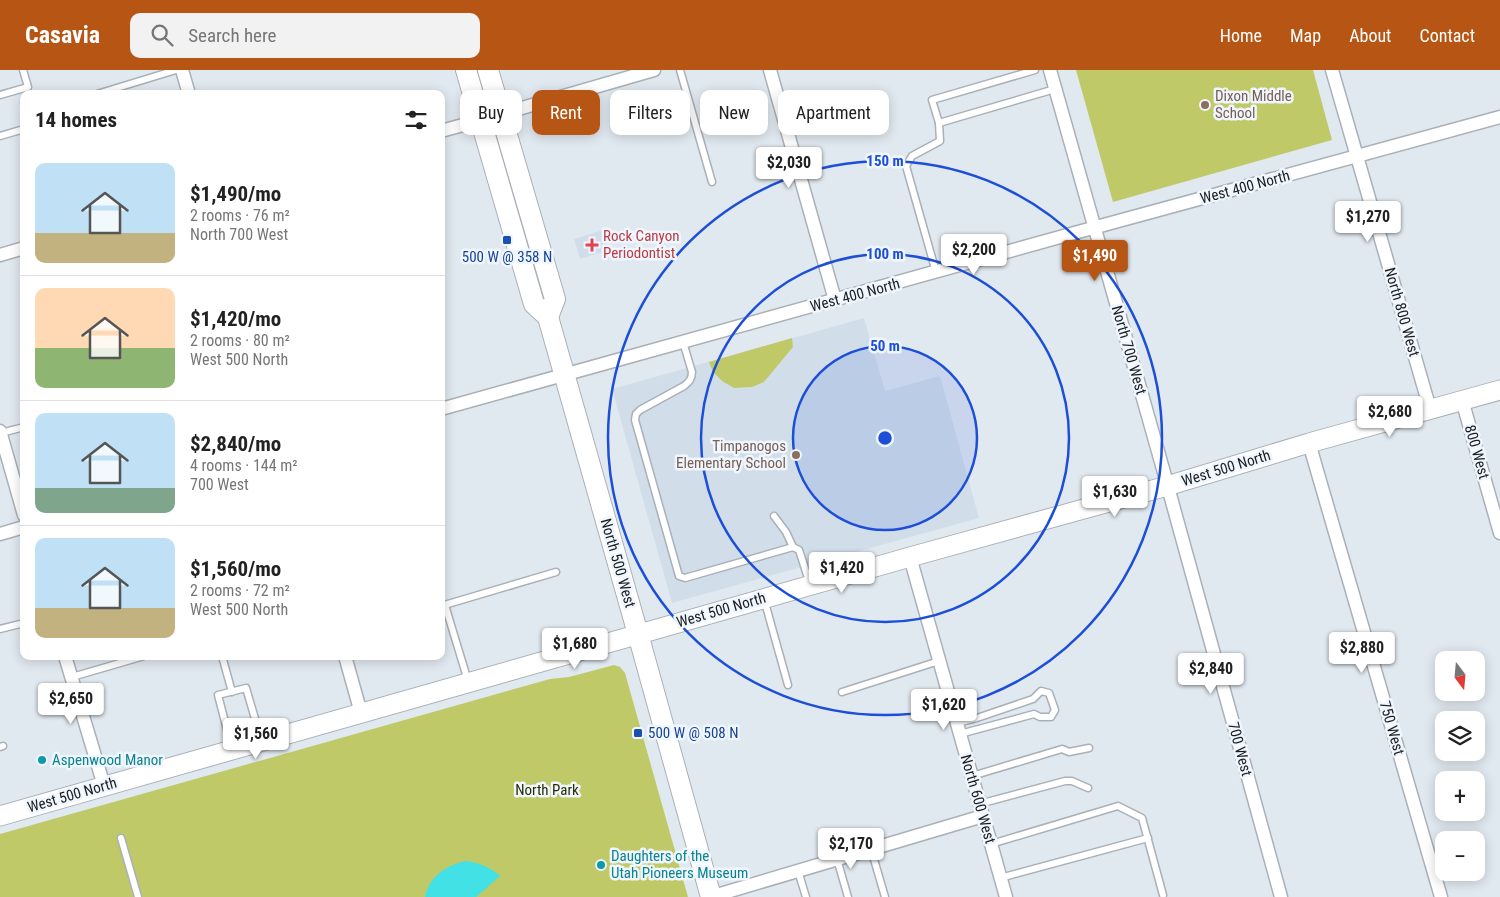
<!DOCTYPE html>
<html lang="en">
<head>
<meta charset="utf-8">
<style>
	body { margin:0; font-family:"Roboto Condensed",sans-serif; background:#f2f2f2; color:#222; height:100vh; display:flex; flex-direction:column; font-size:19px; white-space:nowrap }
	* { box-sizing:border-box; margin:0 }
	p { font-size:16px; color:#767676 }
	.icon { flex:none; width:28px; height:28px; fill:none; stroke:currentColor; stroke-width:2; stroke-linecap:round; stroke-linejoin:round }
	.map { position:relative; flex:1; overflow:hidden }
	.side { position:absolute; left:20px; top:20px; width:425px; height:570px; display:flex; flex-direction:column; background:#fff; border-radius:10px; box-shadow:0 2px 12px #0003 }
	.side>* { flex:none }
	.top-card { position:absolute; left:460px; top:20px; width:475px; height:45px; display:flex; gap:10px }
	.needle { width:32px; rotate:164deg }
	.controls { position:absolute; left:1435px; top:581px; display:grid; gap:10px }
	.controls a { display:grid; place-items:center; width:50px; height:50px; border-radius:10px; background:#fff; box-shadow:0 2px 12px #0003; font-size:25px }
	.price { position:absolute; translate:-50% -42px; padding:0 11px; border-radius:5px; background:#fff; color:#222; font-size:16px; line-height:32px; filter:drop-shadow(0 1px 2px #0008) }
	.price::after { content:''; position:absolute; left:50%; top:30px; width:15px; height:11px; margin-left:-8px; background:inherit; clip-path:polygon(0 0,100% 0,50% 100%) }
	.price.active { background:#b65514; color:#fff }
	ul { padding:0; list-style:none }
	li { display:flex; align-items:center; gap:15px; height:125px; padding:0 15px }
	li+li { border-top:1px solid #e0e0e0 }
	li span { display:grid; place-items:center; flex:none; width:140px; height:100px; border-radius:10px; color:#555 }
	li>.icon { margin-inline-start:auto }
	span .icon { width:60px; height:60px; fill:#fffc; stroke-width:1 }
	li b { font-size:21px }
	h2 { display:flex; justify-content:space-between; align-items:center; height:60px; padding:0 15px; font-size:21px }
	.tag { padding:0 18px; border-radius:10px; background:#fff; box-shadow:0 2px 12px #0003; font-size:18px; line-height:45px }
	.tag.active { background:#b65514; color:#fff }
	header { display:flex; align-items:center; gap:30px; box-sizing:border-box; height:70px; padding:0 25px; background:#b65514; color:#fff }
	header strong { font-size:24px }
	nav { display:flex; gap:28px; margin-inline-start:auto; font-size:18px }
	.search { width:350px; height:45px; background:#f2f2f2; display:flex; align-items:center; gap:12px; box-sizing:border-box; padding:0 18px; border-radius:10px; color:#767676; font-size:19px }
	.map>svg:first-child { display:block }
	.built { fill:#d1deea }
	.green { fill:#c0c968 }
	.water { fill:#42e1e5 }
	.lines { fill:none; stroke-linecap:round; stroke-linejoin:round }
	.lane-casing { stroke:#aab0b7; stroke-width:9 }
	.street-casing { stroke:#aab0b7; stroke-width:15 }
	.secondary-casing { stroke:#aab0b7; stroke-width:21 }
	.primary-casing { stroke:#aab0b7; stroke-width:22 }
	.lane { stroke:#fff; stroke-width:6 }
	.street { stroke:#fff; stroke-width:12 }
	.secondary { stroke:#fff; stroke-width:19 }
	.primary { stroke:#fff; stroke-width:20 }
	.ring { fill:none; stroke:#1d4ed8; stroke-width:2.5 }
	.education-dot { fill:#8d6e63; stroke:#eff6fd; stroke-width:2 }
	.transit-dot { fill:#1a4fb4; stroke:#eff6fd; stroke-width:2 }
	.health-dot { fill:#e0444e; stroke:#eff6fd; stroke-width:2 }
	.culture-dot { fill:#0f9aa8; stroke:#eff6fd; stroke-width:2 }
	.labels { text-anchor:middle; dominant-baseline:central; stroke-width:5; stroke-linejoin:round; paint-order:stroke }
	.education-label { font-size:15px; fill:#785e54; stroke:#eff6fd; text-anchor:start }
	.street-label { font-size:15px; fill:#1a1d1f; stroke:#eff6fd }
	.health-label { font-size:15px; fill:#be3a42; stroke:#eff6fd; text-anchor:start }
	.transit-label { font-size:15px; fill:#164399; stroke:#eff6fd }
	.culture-label { font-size:15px; fill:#0d838f; stroke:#eff6fd; text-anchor:start }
	.park-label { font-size:15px; fill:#2a2c00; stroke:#eff6fd }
	.centre { fill:#1d4ed8; stroke:#eff6fd; stroke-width:2.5 }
	.ring-label { font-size:15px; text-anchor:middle; font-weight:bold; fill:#1d4ed8; stroke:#eff6fd; stroke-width:5; stroke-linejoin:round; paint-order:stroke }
</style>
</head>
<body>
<header>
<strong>Casavia</strong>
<div class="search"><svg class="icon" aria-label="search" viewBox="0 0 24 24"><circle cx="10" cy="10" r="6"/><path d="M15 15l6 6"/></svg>Search here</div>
<nav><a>Home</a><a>Map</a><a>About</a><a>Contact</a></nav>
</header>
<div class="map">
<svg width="1500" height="827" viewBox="0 0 1500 827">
	<rect width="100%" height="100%" fill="#e1e9f0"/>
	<g class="built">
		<polygon points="603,160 609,180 580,189 574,169"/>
		<polygon points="864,248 885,321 940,306 979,448 672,533 612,319"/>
	</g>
	<g class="green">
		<polygon points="1076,0 1313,0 1332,70 1113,132"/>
		<polygon points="792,268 793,277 764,312 752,317 734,318 722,311 713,302 709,292"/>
		<polygon points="614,595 620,597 625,603 688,827 0,827 0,764 550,609 569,607"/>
	</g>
	<path class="water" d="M465,791C479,793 489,796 500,806L476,827H425C429,806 446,796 465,791Z"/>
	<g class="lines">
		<g class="lane-casing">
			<g id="lane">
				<polyline points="680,0 712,112"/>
				<polyline points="1035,0 932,30 939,53 1055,19"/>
				<polyline points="97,24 176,0"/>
				<polyline points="0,25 28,17 23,0"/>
				<polyline points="0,66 24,59"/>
				<polyline points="936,202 906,96 912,86 940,71 939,53"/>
				<path d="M683,272L692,302C692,309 689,312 684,316L640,340L636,344L635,350L679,506L685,508L793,477L799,480L810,514"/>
				<polyline points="1,363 24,357"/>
				<polyline points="774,446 786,462 793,477"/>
				<polyline points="764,529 788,615"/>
				<polyline points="445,535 468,611"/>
				<polyline points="441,536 556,502"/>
				<polyline points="0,559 24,553"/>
				<polyline points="222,586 232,622"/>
				<polyline points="72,607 144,586"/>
				<polyline points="842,622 939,591"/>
				<polyline points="957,653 977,648 1033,629 1041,621 1049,623 1055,640 1051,647 1040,647 1034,644 960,664"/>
				<polyline points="0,677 3,676"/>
				<polyline points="232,679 218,625 246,618 261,669"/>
				<polyline points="972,706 1062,679 1069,682 1089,678"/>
				<polyline points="979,734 1065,711 1072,711 1088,718"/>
				<polyline points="121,768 138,827"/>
				<polyline points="991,774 1118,736 1142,748 1163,825"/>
				<polyline points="871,779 885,827"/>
				<polyline points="837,789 848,827"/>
				<polyline points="798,801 806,827"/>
				<polyline points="1000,808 1148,768"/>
			</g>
		</g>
		<g class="street-casing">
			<g id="street">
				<polyline points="182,0 189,24"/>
				<polyline points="770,0 835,230"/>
				<polyline points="1050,0 1163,399 1281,827"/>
				<polyline points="1332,0 1430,339"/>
				<polyline points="501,44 654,0"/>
				<polyline points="441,61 481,50"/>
				<polyline points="0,185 24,178"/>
				<polyline points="1462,330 1500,463"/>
				<polyline points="441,339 1078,162 1500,47"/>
				<polyline points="0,361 24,445"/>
				<polyline points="1309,373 1441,827"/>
				<polyline points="0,464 24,457"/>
				<polyline points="910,487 1006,827"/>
				<polyline points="65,586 104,716"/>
				<polyline points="345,586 361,643"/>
				<polyline points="710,827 983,746"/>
			</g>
		</g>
		<g class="secondary-casing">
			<polyline id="secondary" points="0,746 910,487 1167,416 1309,373 1500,320"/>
		</g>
		<g class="primary-casing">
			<g id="primary">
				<polyline points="466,0 534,234 548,247 638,564 711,827"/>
				<polyline points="488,0 555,229 548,247"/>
			</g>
		</g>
		<use href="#lane" class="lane"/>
		<use href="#street" class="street"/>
		<use href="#secondary" class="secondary"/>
		<use href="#primary" class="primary"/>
	</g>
	<circle cx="885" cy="368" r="92" fill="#1d4ed8" fill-opacity=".12"/>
	<g class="ring">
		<circle cx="885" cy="368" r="92"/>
		<circle cx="885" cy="368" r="184"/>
		<circle cx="885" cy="368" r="277"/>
	</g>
	<g class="education-dot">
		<circle cx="1205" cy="35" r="5"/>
		<circle cx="796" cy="385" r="5"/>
	</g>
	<g class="transit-dot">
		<rect x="502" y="165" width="10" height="10" rx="2.5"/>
		<rect x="633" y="658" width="10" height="10" rx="2.5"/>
	</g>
	<path class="health-dot" d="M589.5 167.5h5v5h5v5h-5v5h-5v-5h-5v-5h5z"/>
	<g class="culture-dot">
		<circle cx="42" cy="690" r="5"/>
		<circle cx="601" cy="795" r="5"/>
	</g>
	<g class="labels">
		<g class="education-label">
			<text x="1215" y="26">Dixon Middle<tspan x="1215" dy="17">School</tspan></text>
			<text x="786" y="376" text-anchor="end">Timpanogos<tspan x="786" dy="17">Elementary School</tspan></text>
		</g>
		<g class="street-label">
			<text transform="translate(1245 117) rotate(-15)">West 400 North</text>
			<text transform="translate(855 225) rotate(-15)">West 400 North</text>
			<text transform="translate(1402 242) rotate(74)">North 800 West</text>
			<text transform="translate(1129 280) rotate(74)">North 700 West</text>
			<text transform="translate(1477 382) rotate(74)">800 West</text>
			<text transform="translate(1226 398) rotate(-17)">West 500 North</text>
			<text transform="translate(618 493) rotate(74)">North 500 West</text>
			<text transform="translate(721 540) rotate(-16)">West 500 North</text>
			<text transform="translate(1392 658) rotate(74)">750 West</text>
			<text transform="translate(1240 679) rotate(75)">700 West</text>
			<text transform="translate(72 725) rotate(-16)">West 500 North</text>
			<text transform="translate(978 729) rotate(74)">North 600 West</text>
		</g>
		<g class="health-label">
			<text x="603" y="166">Rock Canyon<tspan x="603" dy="17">Periodontist</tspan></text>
		</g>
		<g class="transit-label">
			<text x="507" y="187">500 W @ 358 N</text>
			<text x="648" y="663" text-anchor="start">500 W @ 508 N</text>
		</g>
		<g class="culture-label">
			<text x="52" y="690">Aspenwood Manor</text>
			<text x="611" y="786">Daughters of the<tspan x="611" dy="17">Utah Pioneers Museum</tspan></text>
		</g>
		<g class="park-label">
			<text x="547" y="720">North Park</text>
		</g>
	</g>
	<circle cx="885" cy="368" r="8" class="centre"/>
	<g class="ring-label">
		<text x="885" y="96">150 m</text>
		<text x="885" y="189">100 m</text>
		<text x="885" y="281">50 m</text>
	</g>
</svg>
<div class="controls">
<a><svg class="needle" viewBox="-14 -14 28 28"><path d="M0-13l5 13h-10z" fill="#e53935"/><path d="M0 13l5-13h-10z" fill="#767676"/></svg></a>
<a><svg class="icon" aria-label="layers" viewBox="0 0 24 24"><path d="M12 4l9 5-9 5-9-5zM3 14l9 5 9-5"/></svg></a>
<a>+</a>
<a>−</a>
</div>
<b class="price" style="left:789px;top:119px">$2,030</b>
<b class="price" style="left:1368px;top:173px">$1,270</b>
<b class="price" style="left:974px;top:206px">$2,200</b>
<b class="price active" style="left:1095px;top:212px">$1,490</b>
<b class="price" style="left:1390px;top:368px">$2,680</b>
<b class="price" style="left:1115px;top:448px">$1,630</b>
<b class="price" style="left:842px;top:524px">$1,420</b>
<b class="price" style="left:575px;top:600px">$1,680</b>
<b class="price" style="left:1362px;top:604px">$2,880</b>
<b class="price" style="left:1211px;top:625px">$2,840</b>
<b class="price" style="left:71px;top:655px">$2,650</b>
<b class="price" style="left:944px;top:661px">$1,620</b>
<b class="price" style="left:256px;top:690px">$1,560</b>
<b class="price" style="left:851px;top:800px">$2,170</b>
<div class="top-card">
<a class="tag">Buy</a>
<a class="tag active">Rent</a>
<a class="tag">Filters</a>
<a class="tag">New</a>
<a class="tag">Apartment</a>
</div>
<section class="side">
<h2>14 homes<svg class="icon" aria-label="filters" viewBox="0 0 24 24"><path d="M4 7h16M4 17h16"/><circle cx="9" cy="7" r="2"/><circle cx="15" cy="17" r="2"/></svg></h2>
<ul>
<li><span style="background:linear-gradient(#bfe0f5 70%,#c2b280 0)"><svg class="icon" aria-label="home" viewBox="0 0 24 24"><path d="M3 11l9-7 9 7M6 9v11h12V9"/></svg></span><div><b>$1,490/mo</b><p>2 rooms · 76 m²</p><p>North 700 West</p></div></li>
<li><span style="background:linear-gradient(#ffd9b3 60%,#8fb573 0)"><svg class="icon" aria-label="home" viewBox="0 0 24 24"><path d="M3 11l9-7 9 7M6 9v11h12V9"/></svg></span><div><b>$1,420/mo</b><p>2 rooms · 80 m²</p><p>West 500 North</p></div></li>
<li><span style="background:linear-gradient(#bfe0f5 75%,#7fa58c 0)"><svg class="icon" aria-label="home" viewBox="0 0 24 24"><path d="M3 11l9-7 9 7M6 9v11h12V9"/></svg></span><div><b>$2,840/mo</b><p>4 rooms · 144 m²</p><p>700 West</p></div></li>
<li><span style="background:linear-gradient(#bfe0f5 70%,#c2b280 0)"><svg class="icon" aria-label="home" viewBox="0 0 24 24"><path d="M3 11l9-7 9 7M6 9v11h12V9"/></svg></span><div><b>$1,560/mo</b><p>2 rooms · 72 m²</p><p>West 500 North</p></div></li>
</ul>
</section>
</div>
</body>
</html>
